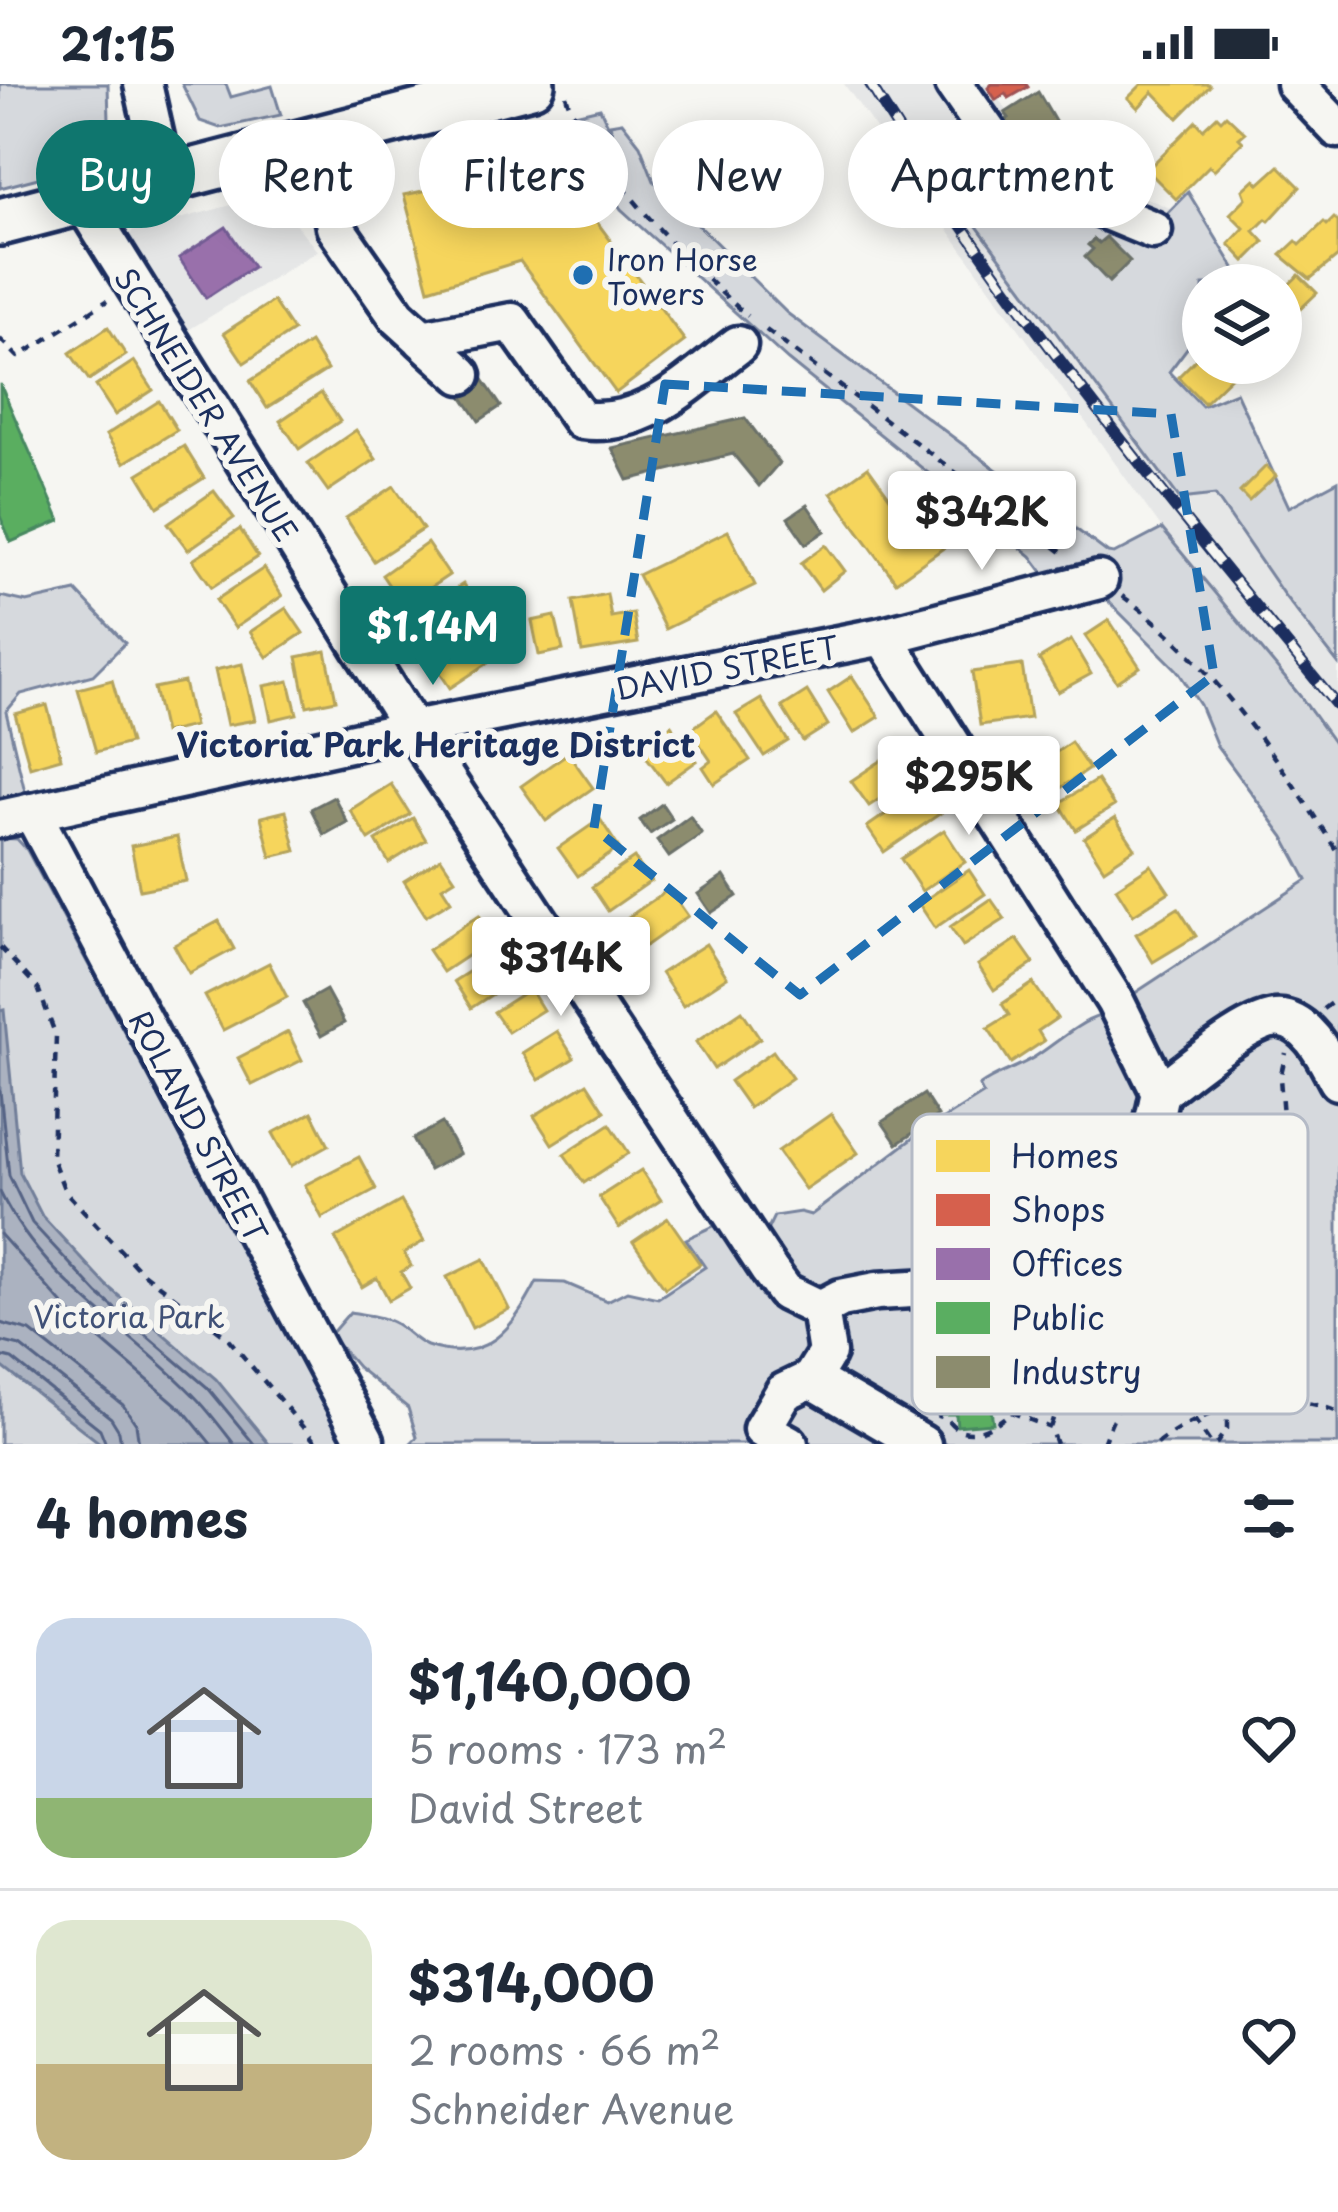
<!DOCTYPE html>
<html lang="en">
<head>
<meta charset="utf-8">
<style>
	body { margin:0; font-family:"Playpen Sans",sans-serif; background:#f6f6f7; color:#1f2937; height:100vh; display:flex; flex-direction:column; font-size:45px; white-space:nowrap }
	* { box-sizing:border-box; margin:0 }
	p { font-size:39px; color:#747a83 }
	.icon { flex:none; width:66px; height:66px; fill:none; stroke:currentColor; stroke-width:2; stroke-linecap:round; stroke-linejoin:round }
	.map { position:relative; height:1360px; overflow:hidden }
	.sheet { display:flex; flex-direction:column; background:#fff; flex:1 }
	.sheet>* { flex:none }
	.banner { position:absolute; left:36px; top:36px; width:1266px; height:108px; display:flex; gap:24px }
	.tools { position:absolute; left:1182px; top:180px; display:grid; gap:24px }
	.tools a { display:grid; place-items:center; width:120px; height:120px; border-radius:50%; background:#fff; box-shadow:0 6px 30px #0003; font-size:60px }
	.price { position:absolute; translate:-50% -102px; padding:0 27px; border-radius:12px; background:#fff; color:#222; font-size:39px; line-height:78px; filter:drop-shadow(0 3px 6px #0008) }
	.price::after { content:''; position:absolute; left:50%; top:72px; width:36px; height:27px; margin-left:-18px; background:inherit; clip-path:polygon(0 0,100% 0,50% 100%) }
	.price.active { background:#0f766e; color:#fff }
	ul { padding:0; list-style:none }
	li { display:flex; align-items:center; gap:36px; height:300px; padding:0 36px }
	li+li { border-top:3px solid #e0e1e3 }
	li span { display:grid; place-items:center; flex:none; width:336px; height:240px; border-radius:36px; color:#555 }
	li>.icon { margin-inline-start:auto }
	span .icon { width:144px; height:144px; fill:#fffc; stroke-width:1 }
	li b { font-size:51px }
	h2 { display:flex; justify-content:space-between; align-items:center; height:144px; padding:0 36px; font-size:51px }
	.tag { padding:0 42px; border-radius:54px; background:#fff; box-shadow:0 6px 30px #0003; font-size:42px; line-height:108px }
	.tag.active { background:#0f766e; color:#fff }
	.status { display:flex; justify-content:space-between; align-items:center; height:84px; padding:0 60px; background:#fff; direction:ltr }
	.status svg { height:33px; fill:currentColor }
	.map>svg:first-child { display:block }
	.built { fill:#e6e7e7 }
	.green { fill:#d6d9dd; stroke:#78849e; stroke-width:3 }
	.water { fill:#abb2c0; stroke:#717e99; stroke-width:3 }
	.homes { fill:#f6d55c; stroke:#b4a35d; stroke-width:3 }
	.shops { fill:#d6604d; stroke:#9e5152; stroke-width:3 }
	.offices { fill:#9970ab; stroke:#735c94; stroke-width:3 }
	.public { fill:#5aae61; stroke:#478860; stroke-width:3 }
	.industry { fill:#8c8c6e; stroke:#6a7069; stroke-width:3 }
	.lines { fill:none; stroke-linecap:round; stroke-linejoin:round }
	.shore { stroke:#556385; stroke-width:3 }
	.minor-casing { stroke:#1b2f5e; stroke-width:45 }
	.major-casing { stroke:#1b2f5e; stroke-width:54 }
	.path { stroke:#1b2f5e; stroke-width:4.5; stroke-dasharray:9 9; stroke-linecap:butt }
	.minor { stroke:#f6f6f2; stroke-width:36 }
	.major { stroke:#f6f6f2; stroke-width:45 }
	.rail-casing { stroke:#1b2f5e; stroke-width:12 }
	.rail { stroke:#f6f6f2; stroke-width:8; stroke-dasharray:22; stroke-linecap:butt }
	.marked { fill:none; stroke:#1f6fb2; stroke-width:9; stroke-dasharray:24 15; stroke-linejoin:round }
	.poi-dot { fill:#1f6fb2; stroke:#f6f6f2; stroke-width:4.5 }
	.labels { text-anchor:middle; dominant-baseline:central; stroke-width:12; stroke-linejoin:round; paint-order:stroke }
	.poi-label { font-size:30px; fill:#1b2f5e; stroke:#f6f6f2; text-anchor:start }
	.street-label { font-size:30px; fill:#1b2f5e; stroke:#f6f6f2 }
	.park-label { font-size:30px; fill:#405177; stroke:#f6f6f2 }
	.neighbourhood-label { font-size:33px; font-weight:bold; fill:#1b2f5e; stroke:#f6f6f2 }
	.key { fill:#f6f6f2; stroke:#b4bac6; stroke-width:3 }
	.key-label { font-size:33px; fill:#1b2f5e }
</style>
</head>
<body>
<div class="status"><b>21:15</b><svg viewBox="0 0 49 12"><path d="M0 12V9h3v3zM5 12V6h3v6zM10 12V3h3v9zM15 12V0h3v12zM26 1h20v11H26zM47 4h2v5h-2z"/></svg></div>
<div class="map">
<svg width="1338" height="1360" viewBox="0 0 1338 1360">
	<rect width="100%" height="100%" fill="#f6f6f2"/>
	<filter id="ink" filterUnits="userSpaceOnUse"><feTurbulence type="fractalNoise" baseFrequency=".00833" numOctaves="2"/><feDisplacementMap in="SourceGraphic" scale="24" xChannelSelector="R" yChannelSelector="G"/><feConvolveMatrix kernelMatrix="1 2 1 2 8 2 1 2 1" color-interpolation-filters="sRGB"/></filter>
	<g filter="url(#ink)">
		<g class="built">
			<polygon points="844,0 987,0 1038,67 1188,132 1084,237 1338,565 1338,665 1319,636 1162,445"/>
			<polygon points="273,110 317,167 185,248 129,162 131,148"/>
		</g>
		<g class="green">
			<polygon points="0,0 108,0 110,75 0,104"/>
			<polygon points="182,0 226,0 231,13 272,2 281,31 220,44 200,37"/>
			<path d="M600,24L613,52L610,40L622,38L640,61L654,97L787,229L1108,469L1114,470L1162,445L1300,612L1338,665V1360H410L417,1353L408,1324L357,1283L330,1251L350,1228C365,1231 383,1232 396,1240C407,1247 415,1257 427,1262C486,1282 513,1244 537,1198L565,1199L607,1217L627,1207L658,1214L705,1183L686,1155L718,1140L763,1155L774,1132L800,1128L811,1131L913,1054L983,1010L979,1002C996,989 1015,985 1033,974C1053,962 1078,938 1100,932L1307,796L1284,753L1217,662L1200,621L1177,586L1105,514L1043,488L1031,472L788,276L621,125L562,33Z"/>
			<polygon points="1188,108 1241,195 1236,201 1203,201 1203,243 1169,288 1202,322 1236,308 1289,423 1338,397 1338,580 1284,511 1215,411 1180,415 976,141 1028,121 1142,155"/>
			<polygon points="76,507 125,559 93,591 21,610 6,628 27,716 0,722 0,512 27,518"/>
			<polygon points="0,754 17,755 27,766 345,1360 0,1360"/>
		</g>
		<polygon class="water" points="4,926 20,1089 42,1132 106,1201 216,1295 269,1360 101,1360 0,1281 0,927"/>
		<g class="homes">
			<polygon points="1142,0 1208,0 1210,2 1178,34 1153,8 1138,24 1128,14"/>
			<polygon points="1226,31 1245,49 1239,54 1243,58 1214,86 1209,82 1176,115 1147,86 1196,37 1203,45 1217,32 1221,36"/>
			<polygon points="554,80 685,257 616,309 520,177 429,205 404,111"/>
			<polygon points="1279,82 1300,103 1269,137 1266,135 1254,147 1264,158 1245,177 1229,160 1244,144 1230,130 1246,114 1243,106 1255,95 1259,100"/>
			<polygon points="1334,134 1338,138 1338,172 1310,195 1281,171 1296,157 1300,161 1324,138 1327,141"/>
			<polygon points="1299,191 1317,209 1293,232 1281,220 1284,217 1281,208"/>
			<polygon points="273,217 293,247 244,279 224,249"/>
			<polygon points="108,243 126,271 89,296 70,269"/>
			<polygon points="310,259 327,286 267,324 250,297"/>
			<polygon points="1203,268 1203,279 1230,279 1237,287 1204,319 1178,293"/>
			<polygon points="134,277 153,306 115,331 96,302"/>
			<polygon points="321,309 340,337 299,365 280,337"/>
			<polygon points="159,317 177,346 124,379 106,351"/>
			<polygon points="356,346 376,375 328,407 308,379"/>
			<polygon points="184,362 204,394 158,423 138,390"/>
			<polygon points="1266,382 1276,392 1249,417 1240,408"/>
			<polygon points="868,383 904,433 916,424 945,463 896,498 831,409"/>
			<polygon points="394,402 423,445 374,477 346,434"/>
			<polygon points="214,407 234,434 188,466 168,439"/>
			<polygon points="240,445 258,473 212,503 193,476"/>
			<polygon points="728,447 755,501 665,545 638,491"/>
			<polygon points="427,459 449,491 403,522 382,491"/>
			<polygon points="826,461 845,487 821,506 801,479"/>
			<polygon points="264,484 282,512 235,544 216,516"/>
			<polygon points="463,500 478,524 425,559 409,535"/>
			<polygon points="607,510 611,533 633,529 638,559 582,568 573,517"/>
			<polygon points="286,524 303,549 267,573 250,548"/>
			<polygon points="555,532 563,566 539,571 532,537"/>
			<polygon points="1109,536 1140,583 1117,598 1085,552"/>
			<polygon points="467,548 488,579 450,604 430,574"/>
			<polygon points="1071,556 1091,590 1058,608 1039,575"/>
			<polygon points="326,567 336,616 307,622 297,573"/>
			<polygon points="242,580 255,636 227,641 215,586"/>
			<polygon points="1022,581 1030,634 980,641 972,588"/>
			<polygon points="852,592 879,633 854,649 828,608"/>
			<polygon points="112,596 130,659 96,668 78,605"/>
			<polygon points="289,597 297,630 271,636 264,602"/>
			<polygon points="184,598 194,642 164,649 154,604"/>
			<polygon points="807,607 828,641 803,657 782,623"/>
			<polygon points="761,615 788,657 764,672 736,630"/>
			<polygon points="47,621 61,674 30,683 15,630"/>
			<polygon points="716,627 750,676 714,700 703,683 711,677 690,646"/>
			<polygon points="671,641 697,677 666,699 639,663"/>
			<polygon points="1071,658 1089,685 1050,711 1032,685"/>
			<polygon points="897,666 914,692 869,722 851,697"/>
			<polygon points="568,669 593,704 546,737 521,702"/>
			<polygon points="1097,696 1114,722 1076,746 1059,719"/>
			<polygon points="391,700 410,730 369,756 350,726"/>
			<polygon points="923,704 941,729 884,768 867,743"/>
			<polygon points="286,727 296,767 271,773 261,733"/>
			<polygon points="413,734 426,756 389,779 376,757"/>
			<polygon points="1115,734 1135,764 1104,785 1084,754"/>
			<polygon points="600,735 619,764 578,792 558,764"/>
			<polygon points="944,746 965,778 922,807 901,775"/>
			<polygon points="177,753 186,797 140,806 131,762"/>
			<polygon points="441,774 455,795 442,803 451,817 426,832 404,797"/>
			<polygon points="634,774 651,797 608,827 592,803"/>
			<polygon points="1151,781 1169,808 1133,831 1116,804"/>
			<polygon points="969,786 985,810 935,844 919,820"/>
			<polygon points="669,805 688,832 636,869 617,841"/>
			<polygon points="991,815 1005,835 963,862 950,843"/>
			<polygon points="1178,824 1196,852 1153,878 1136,850"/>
			<polygon points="479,831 494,854 443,888 428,866"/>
			<polygon points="219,837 234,865 189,889 174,861"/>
			<polygon points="1017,855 1034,879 994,906 978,881"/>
			<polygon points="706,860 727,893 683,922 661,889"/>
			<polygon points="505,865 522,891 471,924 454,897"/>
			<polygon points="269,879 287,913 223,946 205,912"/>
			<polygon points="1033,899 1057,934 1038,947 1044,957 1011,979 988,944 1009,931 1002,920"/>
			<polygon points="530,905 543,926 508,948 494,928"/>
			<polygon points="742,927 760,954 714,985 696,958"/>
			<polygon points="557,947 574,974 539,996 522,969"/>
			<polygon points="288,948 302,976 252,1001 238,974"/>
			<polygon points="773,967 792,994 749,1024 730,997"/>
			<polygon points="587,999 605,1027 552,1060 534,1032"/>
			<polygon points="312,1028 329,1061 291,1082 273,1049"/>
			<polygon points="831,1030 858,1069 805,1105 778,1067"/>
			<polygon points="610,1040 629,1069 584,1099 564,1070"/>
			<polygon points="359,1073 376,1105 322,1134 305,1101"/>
			<polygon points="641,1086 661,1116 619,1144 599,1113"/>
			<polygon points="401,1117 424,1157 404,1169 411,1182 401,1188 410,1204 389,1216 377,1194 362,1203 335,1154"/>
			<polygon points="668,1134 700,1180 665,1204 633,1158"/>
			<polygon points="484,1175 509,1225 472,1244 447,1193"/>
		</g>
		<polygon class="shops" points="992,0 1026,0 1028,3 1009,14 1006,9 996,16 988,4"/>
		<polygon class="offices" points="226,143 253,183 206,214 179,174"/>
		<g class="public">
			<polygon points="0,300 60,437 11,458 0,432"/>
			<polygon points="986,1278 987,1294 1005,1293 1007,1325 991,1326 993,1339 957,1342 956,1330 941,1330 938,1296 954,1295 953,1280"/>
		</g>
		<g class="industry">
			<polygon points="1038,8 1060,46 1034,63 1037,68 1017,81 992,45 1009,34 1005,29"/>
			<polygon points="1106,153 1130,177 1109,198 1085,173 1093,165 1088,161 1094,155 1099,159"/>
			<polygon points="474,282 501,322 479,337 452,297"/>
			<polygon points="745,334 779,379 759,402 733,370 628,396 612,364"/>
			<polygon points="807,421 825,447 806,460 788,434"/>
			<polygon points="334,713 347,738 324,751 311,725"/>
			<polygon points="662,720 672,735 650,750 640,736"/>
			<polygon points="690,732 702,750 669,773 657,756"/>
			<polygon points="724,792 737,812 711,829 698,810"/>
			<polygon points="326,906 344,939 321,952 303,919"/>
			<polygon points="924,1010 938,1032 897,1060 882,1038"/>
			<polygon points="442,1039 459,1070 429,1086 413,1055"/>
		</g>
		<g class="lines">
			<g class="shore">
				<polyline points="0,1007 9,1091 32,1139 98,1210 208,1304 254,1360"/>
				<path d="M0,1108C45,1201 132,1245 199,1317C211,1330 223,1346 234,1360"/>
				<polyline points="0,1150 75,1234 184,1327 211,1360"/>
				<polyline points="0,1239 30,1247 123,1321 136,1340 139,1360"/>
				<polyline points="0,1257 20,1262 111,1334 119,1347 121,1360"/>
				<polyline points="0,1272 12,1275 100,1345 106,1360"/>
			</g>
			<g class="minor-casing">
				<g id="minor">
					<polyline points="143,0 164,94"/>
					<polyline points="954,0 1017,90 1153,146"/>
					<polyline points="1295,0 1338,45"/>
					<path d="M313,56L325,89L335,143L397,232L462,291L422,255L512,238L581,336C645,345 690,297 738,261"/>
					<polyline points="81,115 399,624 769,1186 785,1208 820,1225 841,1214 877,1207 1052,1197 1089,1165 1116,1127 1150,1055 1160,1008 1115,917 883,552"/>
					<polyline points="32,728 365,1356"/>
					<polyline points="0,735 413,645 883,552 1099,496"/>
					<path d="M1160,1008C1185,990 1253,930 1282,935C1311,940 1326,975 1338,997"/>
					<polyline points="811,1295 922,1360"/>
					<polyline points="789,1360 762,1345 784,1308 811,1295 827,1269 820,1225"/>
				</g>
			</g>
			<g class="major-casing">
				<polyline id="major" points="0,138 531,0"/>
			</g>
			<g class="path">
				<path d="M566,11C581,69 699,192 748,232"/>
				<polyline points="766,246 1064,470"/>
				<polyline points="0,255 18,273 107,217"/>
				<path d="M1122,512C1207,570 1283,682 1338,769"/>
				<polyline points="0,863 38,904 56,952 52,1074 65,1107 139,1186 226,1252 317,1360"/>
				<polyline points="1323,925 1338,914"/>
				<path d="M989,1274C1016,1289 1011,1300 1011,1328C993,1344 965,1360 947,1335L938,1332C934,1280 938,1279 989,1274Z"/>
				<polyline points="1011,1328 1050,1344"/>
				<polyline points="1194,1335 1211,1360"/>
				<polyline points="1056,1360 1050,1344 1086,1231 1123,1193 1163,1132 1209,1115 1274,1056 1283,1032 1280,994 1286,969"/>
				<path d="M1103,1360C1120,1310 1172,1214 1237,1240C1271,1253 1278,1282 1283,1316"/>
				<path d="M1157,1360C1206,1322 1279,1303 1338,1328"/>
				<polyline points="1216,1360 1227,1345 1227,1327"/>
			</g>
			<use href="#minor" class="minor"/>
			<use href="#major" class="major"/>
			<g class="rail-casing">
				<path id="rail" d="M870,0C1005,222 1174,423 1338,623"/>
			</g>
			<use href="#rail" class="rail"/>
		</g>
	</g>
	<path class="marked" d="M665,300L1171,330L1214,591L800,911L594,744Z"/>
	<circle class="poi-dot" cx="583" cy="191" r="12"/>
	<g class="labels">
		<g class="poi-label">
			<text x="607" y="174">Iron Horse<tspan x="607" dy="34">Towers</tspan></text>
		</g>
		<g class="street-label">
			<text transform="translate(207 320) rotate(58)">SCHNEIDER AVENUE</text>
			<text transform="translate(727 583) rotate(-11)">DAVID STREET</text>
			<text transform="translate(199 1042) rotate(62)">ROLAND STREET</text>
		</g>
		<g class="park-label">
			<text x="129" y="1231">Victoria Park</text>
		</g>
		<g class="neighbourhood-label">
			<text x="436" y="659">Victoria Park Heritage District</text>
		</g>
	</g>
	<rect x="912" y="1030" width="396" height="300" rx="18" class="key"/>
	<rect x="936" y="1056" width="54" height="32" fill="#f6d55c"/>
	<rect x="936" y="1110" width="54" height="32" fill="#d6604d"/>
	<rect x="936" y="1164" width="54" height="32" fill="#9970ab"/>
	<rect x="936" y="1218" width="54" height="32" fill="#5aae61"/>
	<rect x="936" y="1272" width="54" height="32" fill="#8c8c6e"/>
	<g class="key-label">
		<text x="1011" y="1084">Homes</text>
		<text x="1011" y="1138">Shops</text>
		<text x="1011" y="1192">Offices</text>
		<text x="1011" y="1246">Public</text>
		<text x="1011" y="1300">Industry</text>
	</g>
</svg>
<div class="tools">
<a><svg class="icon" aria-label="layers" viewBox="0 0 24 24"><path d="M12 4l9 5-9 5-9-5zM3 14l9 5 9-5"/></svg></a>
</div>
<b class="price" style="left:982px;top:489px">$342K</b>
<b class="price active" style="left:433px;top:604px">$1.14M</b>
<b class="price" style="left:969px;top:754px">$295K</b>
<b class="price" style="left:561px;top:935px">$314K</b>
<div class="banner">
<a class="tag active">Buy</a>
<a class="tag">Rent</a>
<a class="tag">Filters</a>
<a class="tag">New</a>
<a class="tag">Apartment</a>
</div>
</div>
<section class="sheet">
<h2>4 homes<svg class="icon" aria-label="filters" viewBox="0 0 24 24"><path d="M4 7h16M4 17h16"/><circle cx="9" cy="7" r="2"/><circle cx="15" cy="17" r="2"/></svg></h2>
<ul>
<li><span style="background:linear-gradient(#c9d6e8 75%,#8fb573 0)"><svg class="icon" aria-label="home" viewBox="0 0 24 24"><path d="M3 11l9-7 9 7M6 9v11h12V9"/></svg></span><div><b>$1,140,000</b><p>5 rooms · 173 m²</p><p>David Street</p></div><svg class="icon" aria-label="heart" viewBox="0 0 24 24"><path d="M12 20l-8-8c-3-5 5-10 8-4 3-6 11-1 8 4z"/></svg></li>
<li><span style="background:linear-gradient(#dfe7d0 60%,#c2b280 0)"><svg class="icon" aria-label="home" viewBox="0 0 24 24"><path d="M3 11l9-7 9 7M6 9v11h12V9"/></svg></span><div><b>$314,000</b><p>2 rooms · 66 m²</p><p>Schneider Avenue</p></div><svg class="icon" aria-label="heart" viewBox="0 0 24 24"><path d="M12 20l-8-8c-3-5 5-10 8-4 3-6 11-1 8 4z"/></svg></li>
</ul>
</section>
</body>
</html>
